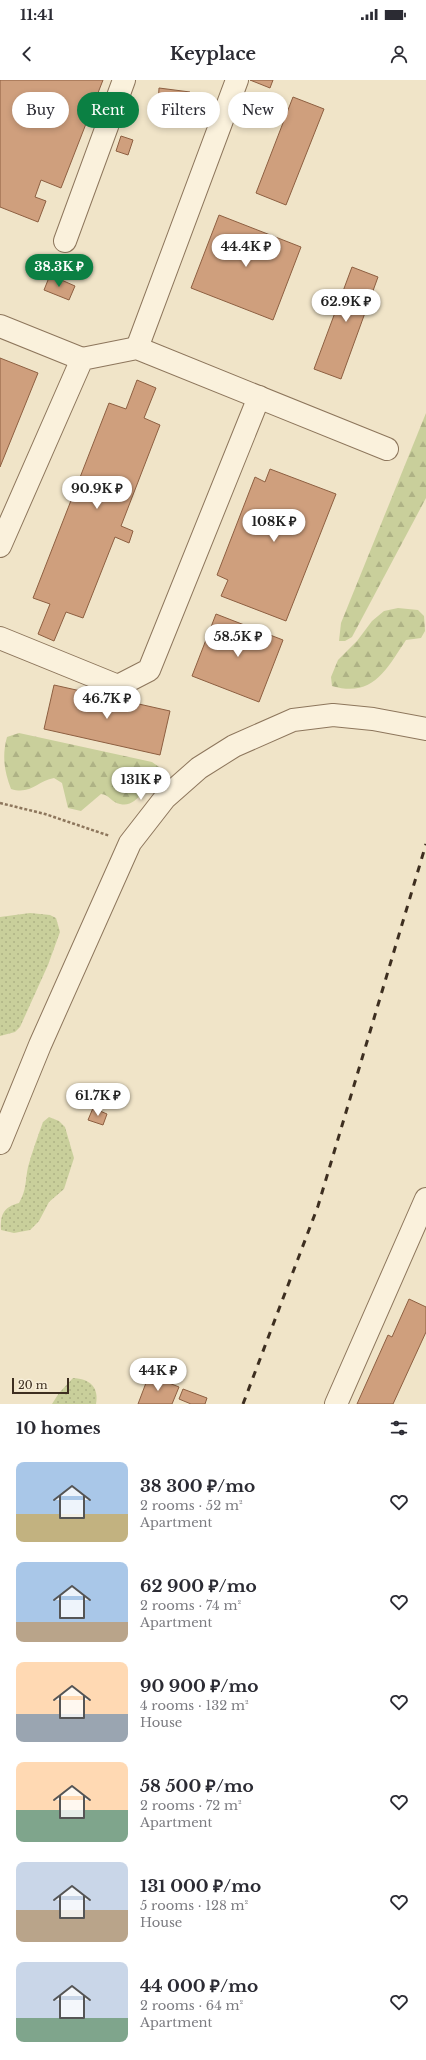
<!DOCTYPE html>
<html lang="en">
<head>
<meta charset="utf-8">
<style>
	body { margin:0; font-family:"Libre Baskerville",serif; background:#f2f2f3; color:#2b2b33; height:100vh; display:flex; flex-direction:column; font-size:15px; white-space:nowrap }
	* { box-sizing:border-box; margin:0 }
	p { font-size:13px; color:#7c7c81 }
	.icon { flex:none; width:22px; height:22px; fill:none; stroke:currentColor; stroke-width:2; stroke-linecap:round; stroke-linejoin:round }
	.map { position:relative; height:1324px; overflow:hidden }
	.drawer { display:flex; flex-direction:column; background:#fff; flex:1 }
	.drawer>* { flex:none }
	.banner { position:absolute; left:12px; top:12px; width:402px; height:36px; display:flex; gap:8px }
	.scale { position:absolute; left:12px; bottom:10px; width:57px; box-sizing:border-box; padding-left:4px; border:2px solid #3d2e20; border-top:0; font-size:11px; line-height:14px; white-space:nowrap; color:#3d2e20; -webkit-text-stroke:3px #f7eed8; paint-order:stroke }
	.price { position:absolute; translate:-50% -34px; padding:0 9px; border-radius:14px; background:#fff; color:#222; font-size:13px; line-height:26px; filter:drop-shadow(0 1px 2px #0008) }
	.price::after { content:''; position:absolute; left:50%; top:24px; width:12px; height:9px; margin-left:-6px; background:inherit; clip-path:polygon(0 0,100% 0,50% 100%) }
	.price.on { background:#0b8043; color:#fff }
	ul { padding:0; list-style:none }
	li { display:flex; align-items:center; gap:12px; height:100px; padding:0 16px }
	li span { display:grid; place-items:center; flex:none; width:112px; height:80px; border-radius:8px; color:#555 }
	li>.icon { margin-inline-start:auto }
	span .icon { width:48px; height:48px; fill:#fffc; stroke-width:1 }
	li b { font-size:17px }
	h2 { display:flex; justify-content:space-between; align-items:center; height:48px; padding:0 16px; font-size:17px }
	.chip { padding:0 14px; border-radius:18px; background:#fff; box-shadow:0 2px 6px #0003; font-size:14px; line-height:36px }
	.chip.on { background:#0b8043; color:#fff }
	.status { display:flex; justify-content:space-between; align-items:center; height:28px; padding:0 20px; background:#fff; direction:ltr }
	.status svg { height:11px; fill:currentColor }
	header { display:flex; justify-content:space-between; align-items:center; height:52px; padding:0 16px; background:#fff; font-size:18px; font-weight:700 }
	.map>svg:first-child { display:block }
	.grass { fill:url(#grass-dots) }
	.forest { fill:url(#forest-firs) }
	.building { fill:#cf9f7d; stroke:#8d5f41 }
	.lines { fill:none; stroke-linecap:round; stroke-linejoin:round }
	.minor-casing { stroke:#8d765c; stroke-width:24 }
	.path { stroke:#8d765c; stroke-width:2.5; stroke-dasharray:3 2; stroke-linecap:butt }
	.minor { stroke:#faf1dc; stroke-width:22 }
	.rail { stroke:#3d2e20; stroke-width:3; stroke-dasharray:7 7; stroke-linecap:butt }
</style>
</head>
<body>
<div class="status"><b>11:41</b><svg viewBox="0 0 49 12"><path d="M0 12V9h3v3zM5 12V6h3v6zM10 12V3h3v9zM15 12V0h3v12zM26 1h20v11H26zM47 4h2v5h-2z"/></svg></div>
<header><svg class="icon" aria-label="back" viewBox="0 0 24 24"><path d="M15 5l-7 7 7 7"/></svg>Keyplace<svg class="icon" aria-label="person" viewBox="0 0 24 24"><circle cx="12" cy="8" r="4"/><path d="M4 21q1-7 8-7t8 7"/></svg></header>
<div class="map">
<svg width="426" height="1324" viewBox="0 0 426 1324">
	<defs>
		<pattern id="grass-dots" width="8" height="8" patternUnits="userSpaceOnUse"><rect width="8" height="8" fill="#c9cf9b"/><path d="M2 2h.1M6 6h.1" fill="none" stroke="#aeb285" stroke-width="1.8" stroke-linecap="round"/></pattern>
		<pattern id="forest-firs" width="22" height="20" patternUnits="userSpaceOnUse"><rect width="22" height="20" fill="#c9cf9b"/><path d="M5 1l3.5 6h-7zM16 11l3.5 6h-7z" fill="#aeb285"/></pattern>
	</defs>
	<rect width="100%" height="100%" fill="#f0e4c8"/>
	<g class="grass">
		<polygon points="30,833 50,835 56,838 60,852 48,885 20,947 15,952 0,956 0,837"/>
		<path d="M49,1037L59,1041L65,1047L74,1078L64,1109L49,1122L39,1141L30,1150L14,1153L1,1150C0,1134 4,1127 19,1123C27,1109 25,1101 28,1087C32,1072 38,1056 43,1042Z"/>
		<path d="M73,1298C90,1299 99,1307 96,1324H52L59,1313Z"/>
	</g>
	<g class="forest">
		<polygon points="426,333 426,418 352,557 345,561 339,561 341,543"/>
		<path d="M398,528L418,530L424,536L425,551L421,558L406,560C386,590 373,618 332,606L331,597L338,580L357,561L372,541L384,531Z"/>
		<path d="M19,653L152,682L159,687V691C147,702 138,729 120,724C112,723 109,714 101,714L81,731L68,728L62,703L54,698C37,701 31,715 11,709C4,691 2,675 7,657Z"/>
	</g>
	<g class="building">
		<polygon points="0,0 103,0 61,108 41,100 35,117 46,121 38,142 0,127"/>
		<polygon points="250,0 273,0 270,8"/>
		<polygon points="159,8 190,12 188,28 158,24"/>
		<polygon points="293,17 324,29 286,125 256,113"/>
		<polygon points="121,56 133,60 128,75 116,71"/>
		<polygon points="219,135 301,167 273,240 191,208"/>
		<polygon points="352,187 378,197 341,299 314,289"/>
		<polygon points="50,195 75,206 69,220 44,210"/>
		<polygon points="0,278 38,293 0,387"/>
		<polygon points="137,300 156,308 144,338 160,345 121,446 133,451 129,463 115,457 83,538 66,532 54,561 38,554 50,524 33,518 109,323 126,329"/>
		<polygon points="270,389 336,414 286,541 221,516 228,500 217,495 255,397 265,402"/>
		<polygon points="216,534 283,560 259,622 192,596"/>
		<polygon points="54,605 170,631 160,675 44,649"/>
		<polygon points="93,1028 107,1034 103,1045 88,1040"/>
		<polygon points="409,1219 426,1227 426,1252 393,1324 357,1324 388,1255 392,1257"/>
		<polygon points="149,1295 179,1307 172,1324 138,1324"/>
		<polygon points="183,1309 207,1318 205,1324 191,1324 179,1319"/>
	</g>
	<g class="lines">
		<g class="minor-casing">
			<g id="minor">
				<polyline points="65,161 124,0"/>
				<polyline points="0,246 82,279"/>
				<polyline points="137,268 237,0"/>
				<polyline points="0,466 82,279 137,268 387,369"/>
				<polyline points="0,558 118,606 149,590 259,317"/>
				<polyline points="0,1063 40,965 130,763 165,718 199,688 234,666 293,640 333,635 373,639 426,649"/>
				<polyline points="336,1324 426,1119"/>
			</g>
		</g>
		<polyline class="path" points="0,723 45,734 110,756"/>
		<use href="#minor" class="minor"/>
		<polyline class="rail" points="243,1324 318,1126 426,764"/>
	</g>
</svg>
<div class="scale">20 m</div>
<b class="price" style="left:246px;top:188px">44.4K ₽</b>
<b class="price on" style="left:59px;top:208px">38.3K ₽</b>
<b class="price" style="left:346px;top:243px">62.9K ₽</b>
<b class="price" style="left:97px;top:430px">90.9K ₽</b>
<b class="price" style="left:274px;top:463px">108K ₽</b>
<b class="price" style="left:238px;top:578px">58.5K ₽</b>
<b class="price" style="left:107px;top:640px">46.7K ₽</b>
<b class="price" style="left:141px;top:721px">131K ₽</b>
<b class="price" style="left:98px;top:1037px">61.7K ₽</b>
<b class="price" style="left:158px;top:1312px">44K ₽</b>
<div class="banner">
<a class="chip">Buy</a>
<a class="chip on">Rent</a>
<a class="chip">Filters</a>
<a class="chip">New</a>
</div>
</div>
<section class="drawer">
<h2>10 homes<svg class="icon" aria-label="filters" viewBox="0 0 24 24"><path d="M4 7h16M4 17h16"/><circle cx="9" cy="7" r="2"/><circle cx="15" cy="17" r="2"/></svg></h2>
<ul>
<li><span style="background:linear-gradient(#a9c7e8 65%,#c2b280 0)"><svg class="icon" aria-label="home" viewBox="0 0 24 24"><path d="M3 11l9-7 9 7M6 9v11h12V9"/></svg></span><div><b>38 300 ₽/mo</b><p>2 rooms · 52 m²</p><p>Apartment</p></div><svg class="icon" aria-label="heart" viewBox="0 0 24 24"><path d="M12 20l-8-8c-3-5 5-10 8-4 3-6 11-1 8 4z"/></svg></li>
<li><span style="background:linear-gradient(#a9c7e8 75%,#b9a48a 0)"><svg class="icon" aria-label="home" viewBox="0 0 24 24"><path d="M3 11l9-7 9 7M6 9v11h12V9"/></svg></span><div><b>62 900 ₽/mo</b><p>2 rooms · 74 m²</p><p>Apartment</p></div><svg class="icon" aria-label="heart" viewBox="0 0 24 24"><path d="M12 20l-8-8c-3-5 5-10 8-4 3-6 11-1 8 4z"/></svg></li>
<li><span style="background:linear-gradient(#ffd9b3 65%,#9aa5b1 0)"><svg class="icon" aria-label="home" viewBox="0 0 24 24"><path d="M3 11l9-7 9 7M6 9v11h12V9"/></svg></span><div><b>90 900 ₽/mo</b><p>4 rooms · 132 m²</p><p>House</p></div><svg class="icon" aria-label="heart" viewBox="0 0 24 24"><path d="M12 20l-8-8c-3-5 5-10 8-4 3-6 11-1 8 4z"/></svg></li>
<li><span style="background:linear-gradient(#ffd9b3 60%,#7fa58c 0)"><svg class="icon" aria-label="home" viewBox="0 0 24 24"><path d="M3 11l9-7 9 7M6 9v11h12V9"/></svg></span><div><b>58 500 ₽/mo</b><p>2 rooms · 72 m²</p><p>Apartment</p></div><svg class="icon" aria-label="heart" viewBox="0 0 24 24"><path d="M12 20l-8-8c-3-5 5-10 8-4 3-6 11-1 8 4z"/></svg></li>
<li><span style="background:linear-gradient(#c9d6e8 60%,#b9a48a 0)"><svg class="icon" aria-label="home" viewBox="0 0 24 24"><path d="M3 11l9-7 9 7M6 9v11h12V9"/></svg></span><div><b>131 000 ₽/mo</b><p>5 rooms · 128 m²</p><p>House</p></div><svg class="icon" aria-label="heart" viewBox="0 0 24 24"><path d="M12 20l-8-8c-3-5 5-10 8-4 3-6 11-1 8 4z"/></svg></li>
<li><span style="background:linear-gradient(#c9d6e8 70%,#7fa58c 0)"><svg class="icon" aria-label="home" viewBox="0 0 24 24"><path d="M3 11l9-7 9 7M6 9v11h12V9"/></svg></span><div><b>44 000 ₽/mo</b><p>2 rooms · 64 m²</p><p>Apartment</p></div><svg class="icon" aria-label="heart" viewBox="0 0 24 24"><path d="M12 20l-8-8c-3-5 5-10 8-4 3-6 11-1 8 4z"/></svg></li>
</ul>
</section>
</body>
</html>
